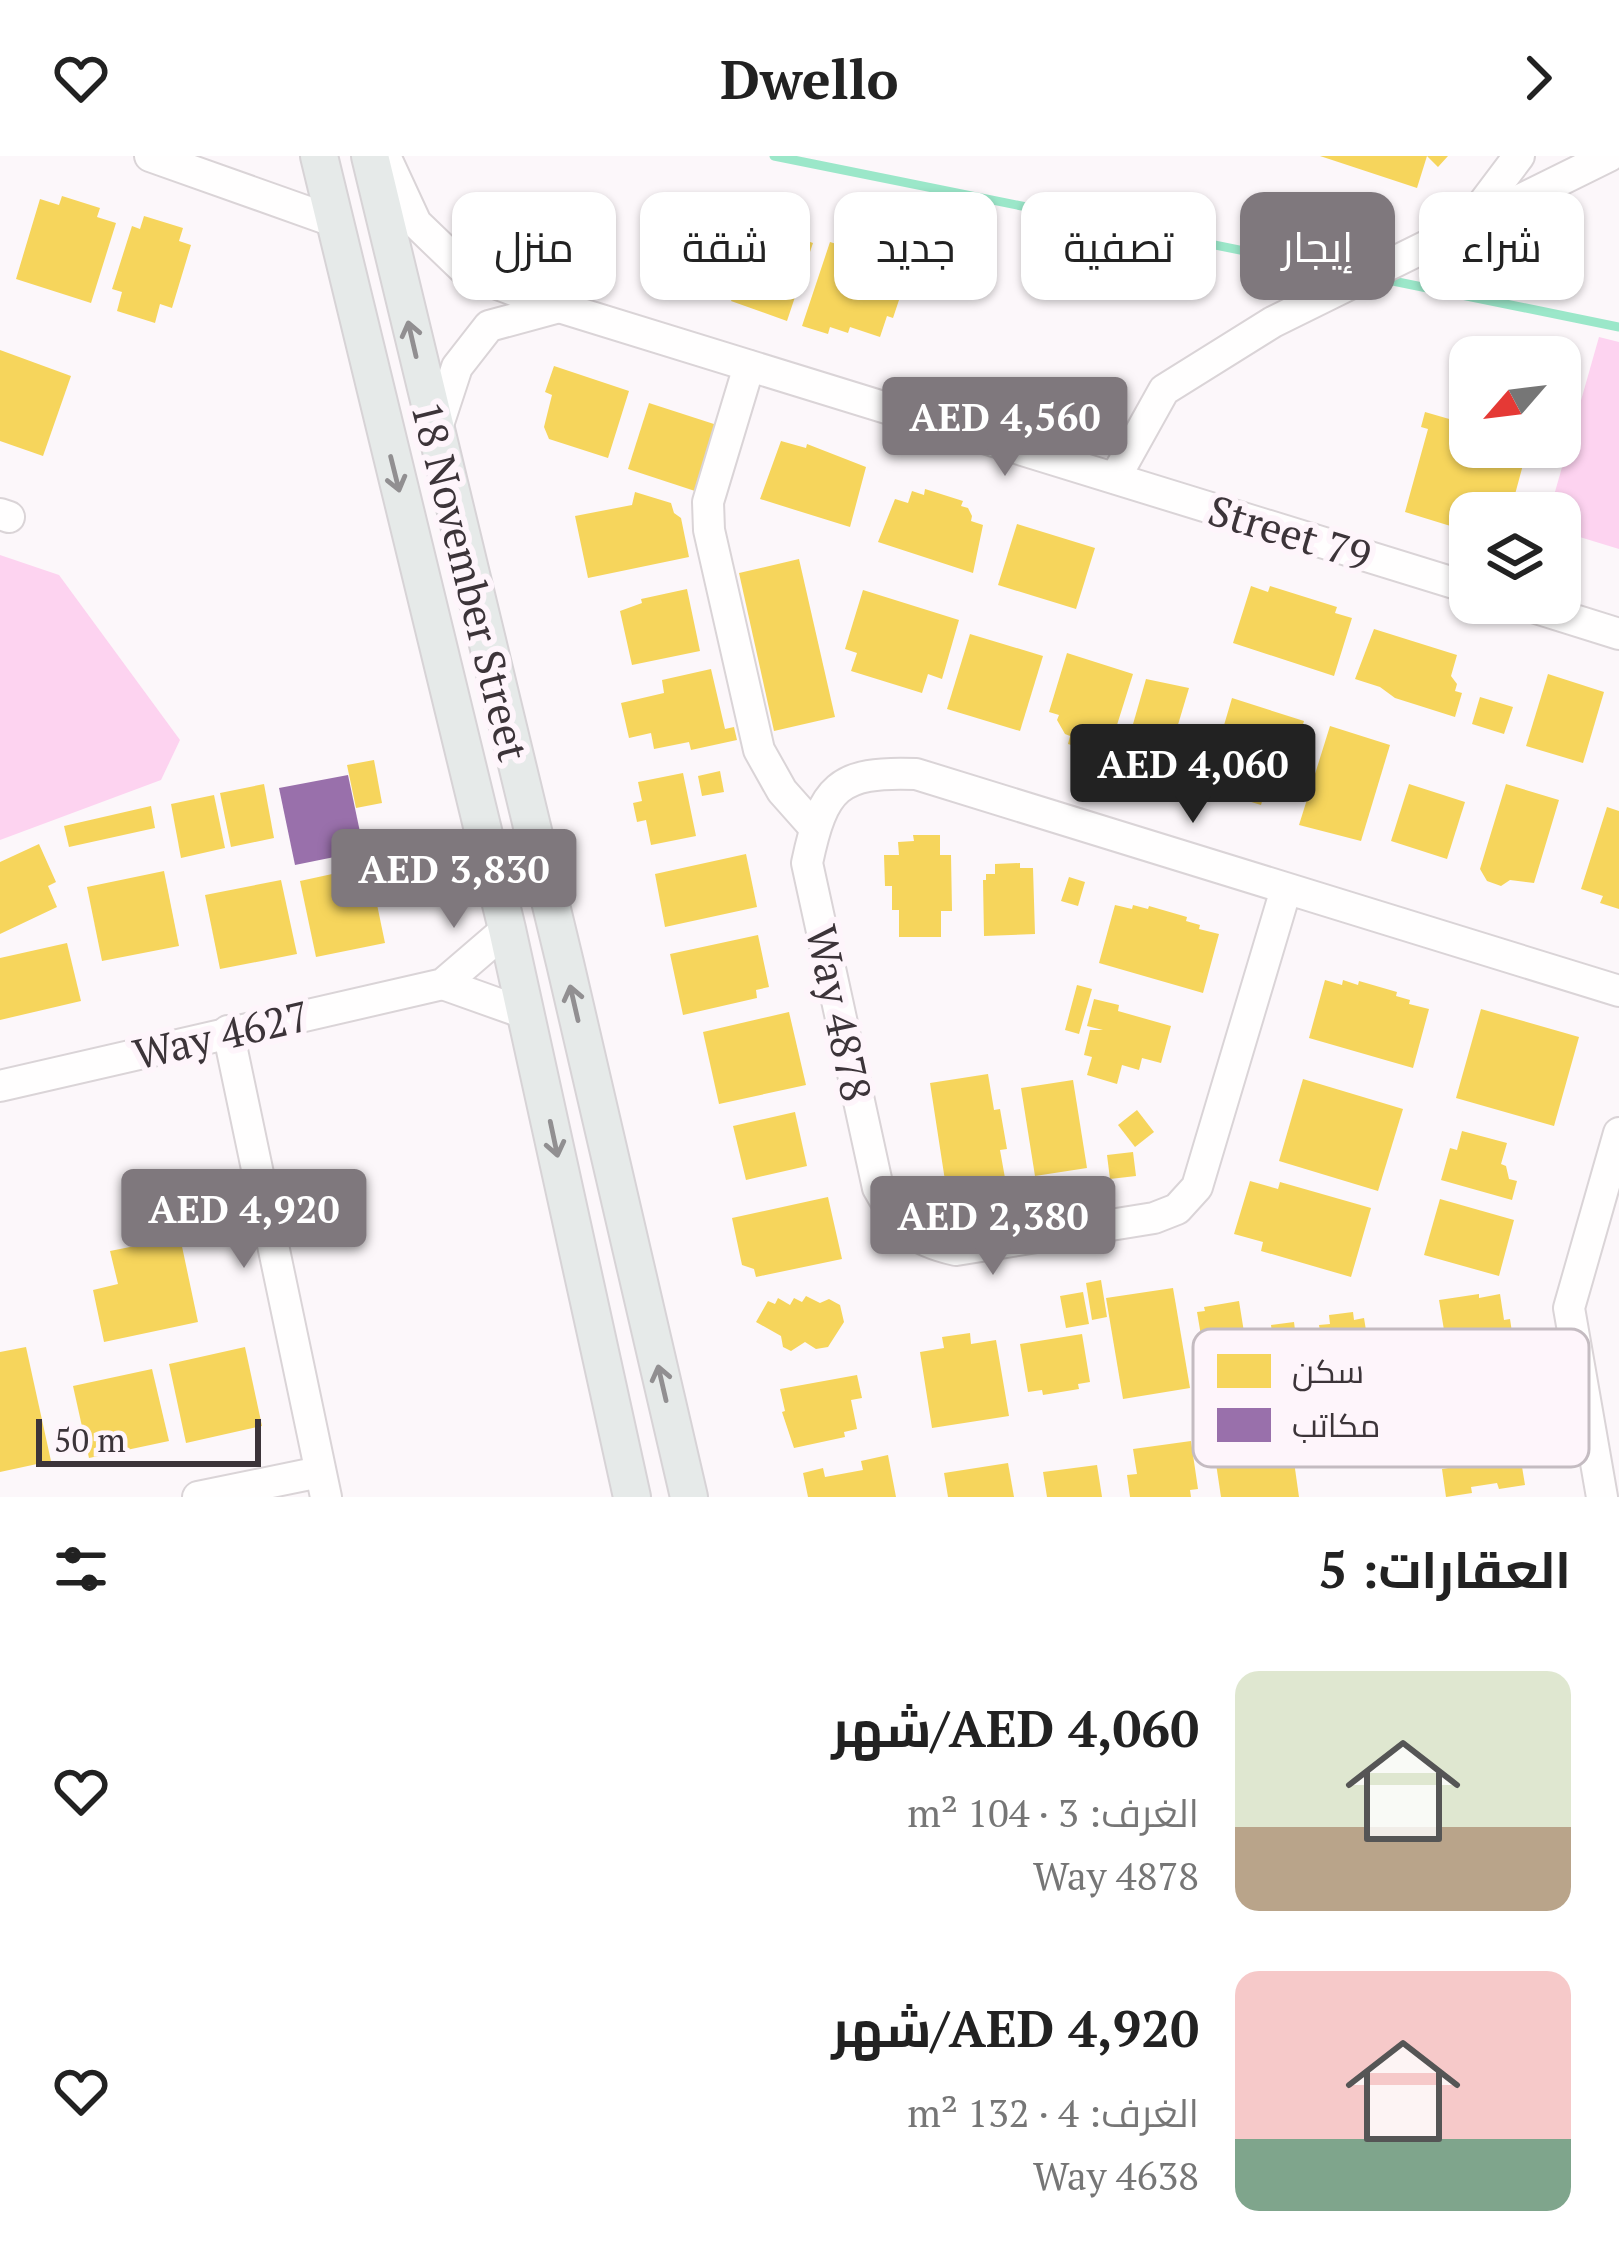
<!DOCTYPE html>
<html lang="ar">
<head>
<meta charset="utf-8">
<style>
	body { margin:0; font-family:"PT Serif",Cairo,serif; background:#f6f6f6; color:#222; direction:rtl; height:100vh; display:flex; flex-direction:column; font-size:45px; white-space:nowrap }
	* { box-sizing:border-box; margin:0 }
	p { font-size:39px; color:#767676 }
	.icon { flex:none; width:66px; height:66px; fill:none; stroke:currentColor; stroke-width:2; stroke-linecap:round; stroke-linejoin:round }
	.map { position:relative; height:1341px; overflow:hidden; direction:ltr }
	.sheet { display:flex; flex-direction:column; background:#fff; flex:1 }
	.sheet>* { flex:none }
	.guide { position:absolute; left:36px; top:36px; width:1548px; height:108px; direction:rtl; display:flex; gap:24px }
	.needle { width:78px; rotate:242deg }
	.controls { position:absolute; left:1449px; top:180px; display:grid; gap:24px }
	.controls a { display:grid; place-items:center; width:132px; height:132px; border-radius:24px; background:#fff; box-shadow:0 3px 9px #0004; font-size:60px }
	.scale { position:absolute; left:36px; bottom:30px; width:225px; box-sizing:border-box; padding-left:12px; border:6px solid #3c3439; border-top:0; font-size:33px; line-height:42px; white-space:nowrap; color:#3c3439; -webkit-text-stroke:9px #fef5fb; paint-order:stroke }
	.price { position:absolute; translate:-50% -102px; padding:0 27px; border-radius:12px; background:#7f787d; color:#fff; font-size:39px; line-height:78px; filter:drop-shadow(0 3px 6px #0008) }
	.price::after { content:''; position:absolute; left:50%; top:72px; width:36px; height:27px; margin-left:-18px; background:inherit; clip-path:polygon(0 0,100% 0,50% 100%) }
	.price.active { background:#222; color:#fff }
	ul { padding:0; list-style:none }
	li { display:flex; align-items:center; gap:36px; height:300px; padding:0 48px }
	li span { display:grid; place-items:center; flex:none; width:336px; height:240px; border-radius:24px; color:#555 }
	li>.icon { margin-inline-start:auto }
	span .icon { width:144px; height:144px; fill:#fffc; stroke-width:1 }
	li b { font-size:51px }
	h2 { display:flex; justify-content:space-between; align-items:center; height:144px; padding:0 48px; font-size:51px }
	.pill { padding:0 42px; border-radius:24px; background:#fff; box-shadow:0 3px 9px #0004; font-size:42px; line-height:108px }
	.pill.active { background:#7f787d; color:#fff }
	header { display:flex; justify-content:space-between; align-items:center; height:156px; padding:0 48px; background:#fff; font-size:54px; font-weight:800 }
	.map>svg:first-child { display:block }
	.green { fill:#fdd3f0 }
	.homes { fill:#f6d55c }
	.offices { fill:#9970ab }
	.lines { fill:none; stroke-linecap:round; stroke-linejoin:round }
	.stream { stroke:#9be7c9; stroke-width:9 }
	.minor-casing { stroke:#dad4d7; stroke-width:34 }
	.major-casing { stroke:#d7d3d6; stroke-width:40 }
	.minor { stroke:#fffefe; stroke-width:30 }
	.major { stroke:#e6eae9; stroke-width:36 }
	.oneway { stroke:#918f91 }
	.labels { text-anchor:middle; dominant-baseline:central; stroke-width:12; stroke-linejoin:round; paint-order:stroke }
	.street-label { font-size:42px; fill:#3c3439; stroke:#fef5fb }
	.key { fill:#fef5fb; stroke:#c4bbc1; stroke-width:3 }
	.key-label { font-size:33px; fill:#3c3439 }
</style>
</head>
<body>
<header><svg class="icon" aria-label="forward" viewBox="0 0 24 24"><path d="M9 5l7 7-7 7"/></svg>Dwello<svg class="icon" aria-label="heart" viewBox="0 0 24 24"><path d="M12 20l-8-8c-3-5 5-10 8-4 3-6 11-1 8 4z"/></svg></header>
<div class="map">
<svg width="1619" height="1341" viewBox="0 0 1619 1341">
	<rect width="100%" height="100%" fill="#fcf7fa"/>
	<g class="green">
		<polygon points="1599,181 1619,186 1619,393 1560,375 1560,357 1549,357"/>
		<polygon points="0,399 59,419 180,584 161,624 0,684"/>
	</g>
	<g class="homes">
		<polygon points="1320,0 1448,0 1438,11 1427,0 1417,32"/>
		<polygon points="62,40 100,52 97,61 116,67 91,147 16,123 40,43 59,49"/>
		<polygon points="144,60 183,72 179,85 191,89 172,152 160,148 155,167 117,155 122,136 112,133 132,70 140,73"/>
		<polygon points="756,67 813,87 787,165 731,145 735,135 709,127 727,75 751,83"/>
		<polygon points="830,86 856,94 854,100 884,110 881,118 905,126 893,162 887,160 880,181 850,171 848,177 830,171 828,178 802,170"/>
		<polygon points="0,194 71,220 43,300 0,285"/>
		<polygon points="554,210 629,235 608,302 549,283 544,271 552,239 545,236"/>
		<polygon points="649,247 717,269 695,335 628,313"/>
		<polygon points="1425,256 1470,269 1470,291 1537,291 1533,307 1524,305 1510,357 1470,357 1470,376 1405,356 1428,273 1421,271"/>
		<polygon points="781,285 806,292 807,288 866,311 850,371 760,343"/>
		<polygon points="925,333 963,345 961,350 968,352 972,360 971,365 983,369 973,417 878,386 895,343 908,347 912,335 924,339"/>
		<polygon points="635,336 671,347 674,357 681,362 689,401 588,422 575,360 632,349"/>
		<polygon points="1017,368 1095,392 1076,453 998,429"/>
		<polygon points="799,403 835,561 774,575 739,417"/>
		<polygon points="1251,430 1268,436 1270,430 1337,451 1335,457 1352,462 1334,520 1233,487"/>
		<polygon points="687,433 700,495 632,509 620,455 642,447 641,443"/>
		<polygon points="863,434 959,464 942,523 928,518 922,537 851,515 857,497 845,493"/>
		<polygon points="1374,473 1457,499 1451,520 1457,528 1455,535 1462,537 1455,561 1395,542 1380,531 1355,523"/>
		<polygon points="970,478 1043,500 1020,575 947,553"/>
		<polygon points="1067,497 1133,518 1111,588 1095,583 1091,595 1068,588 1070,580 1065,578 1057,564 1059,559 1049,556"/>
		<polygon points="711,513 725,573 734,571 737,584 691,594 689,586 654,593 651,577 629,582 621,547 664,537 662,524"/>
		<polygon points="1548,518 1604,536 1583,607 1526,590"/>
		<polygon points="1146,523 1189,532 1168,602 1127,589"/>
		<polygon points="1480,541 1513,551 1504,578 1472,568"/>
		<polygon points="1232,542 1304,565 1281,640 1265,635 1261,649 1219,636 1223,622 1210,617"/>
		<polygon points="1330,570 1390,589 1361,685 1299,669"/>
		<polygon points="374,604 382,647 356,652 347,609"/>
		<polygon points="720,615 724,636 702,640 698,620"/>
		<polygon points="683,617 696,680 651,689 646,664 637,666 633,647 642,645 638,626"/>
		<polygon points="264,628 274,682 231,691 220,637"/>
		<polygon points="1409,628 1465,646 1447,703 1391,685"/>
		<polygon points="1506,628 1559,644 1534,727 1510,724 1501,730 1487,725 1480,713"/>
		<polygon points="214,639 225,692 181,702 171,648"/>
		<polygon points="151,650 155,672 69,691 64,670"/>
		<polygon points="1607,651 1619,655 1619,753 1600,747 1603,740 1581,733"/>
		<polygon points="913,679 940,679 940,699 951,699 952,755 941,755 941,781 899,781 899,754 892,754 892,730 885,730 884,699 899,699 898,686 914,685"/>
		<polygon points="39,688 56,726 48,730 57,751 0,778 0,706"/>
		<polygon points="746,698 757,751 665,771 655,718"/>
		<polygon points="1020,707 1020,712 1033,712 1035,778 984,780 983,724 986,724 986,718 995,718 995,708"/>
		<polygon points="369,710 385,787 316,801 300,725"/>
		<polygon points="164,715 179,790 102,805 87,731"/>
		<polygon points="1069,721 1085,726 1078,750 1061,745"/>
		<polygon points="281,724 297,798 220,813 205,739"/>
		<polygon points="1115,749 1132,753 1133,749 1148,753 1149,750 1187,761 1186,765 1200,769 1199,773 1219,778 1203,837 1099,807"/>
		<polygon points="758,779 769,831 756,834 757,842 683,859 670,798"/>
		<polygon points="67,787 81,845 0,864 0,802"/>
		<polygon points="1325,824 1342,829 1343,824 1358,829 1359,825 1397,836 1396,840 1410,844 1409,848 1429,853 1413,912 1309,882"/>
		<polygon points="1077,829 1092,833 1079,878 1065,874"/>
		<polygon points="1094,843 1119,849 1118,855 1171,870 1161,907 1142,902 1139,914 1122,909 1117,928 1087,919 1092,901 1084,899 1090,874 1103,874 1087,870"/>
		<polygon points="1481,853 1579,881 1554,970 1456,942"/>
		<polygon points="789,856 806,929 719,948 703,876"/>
		<polygon points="988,918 994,954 1000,953 1007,993 1000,994 1005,1022 946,1031 930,927"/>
		<polygon points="1303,923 1403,953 1378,1035 1279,1005"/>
		<polygon points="1073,924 1087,1012 1035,1020 1021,932"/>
		<polygon points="1137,954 1154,976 1135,991 1118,969"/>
		<polygon points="795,956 807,1010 746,1024 733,970"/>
		<polygon points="1462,975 1507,987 1501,1008 1506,1010 1509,1023 1517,1025 1512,1044 1441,1024 1450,992 1457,994"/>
		<polygon points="1133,996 1136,1020 1110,1023 1107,999"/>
		<polygon points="1250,1025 1278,1033 1280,1026 1371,1052 1351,1121 1261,1095 1263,1086 1234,1078"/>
		<polygon points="828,1041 842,1103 756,1121 754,1113 742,1109 732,1062"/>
		<polygon points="1440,1043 1514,1064 1499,1120 1424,1099"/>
		<polygon points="180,1081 198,1166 104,1186 93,1134 118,1128 110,1095"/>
		<polygon points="1101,1124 1107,1161 1092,1164 1086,1127"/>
		<polygon points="1173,1132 1190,1232 1123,1243 1106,1142"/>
		<polygon points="1083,1136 1089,1168 1066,1172 1060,1140"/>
		<polygon points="1479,1138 1479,1142 1500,1138 1504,1164 1510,1163 1513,1183 1507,1184 1511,1209 1500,1211 1501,1217 1421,1230 1413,1185 1445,1180 1439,1144"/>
		<polygon points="806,1140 820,1147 829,1143 840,1149 844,1166 828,1191 816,1193 805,1186 791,1195 783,1191 781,1180 756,1166 768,1145 775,1148 778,1142 790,1149 794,1142 802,1146"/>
		<polygon points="1239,1145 1252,1226 1210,1233 1197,1156 1205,1155 1204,1151"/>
		<polygon points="1353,1156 1354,1164 1364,1162 1373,1217 1328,1224 1319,1169 1330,1168 1329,1159"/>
		<polygon points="1294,1166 1295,1174 1306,1172 1315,1225 1270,1232 1261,1179 1272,1177 1271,1169"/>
		<polygon points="970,1177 971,1188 996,1184 1009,1260 932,1272 920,1196 944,1192 942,1181"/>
		<polygon points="1082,1178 1090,1226 1078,1228 1079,1233 1043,1239 1042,1234 1028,1236 1020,1188"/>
		<polygon points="26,1191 51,1305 0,1316 0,1196"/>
		<polygon points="245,1191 262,1270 186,1287 169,1208"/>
		<polygon points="152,1213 169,1285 89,1302 73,1230"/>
		<polygon points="857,1219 862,1242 851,1244 857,1273 844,1276 845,1281 794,1292 782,1256 785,1255 780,1233"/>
		<polygon points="1500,1236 1504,1257 1509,1256 1510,1261 1525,1259 1527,1272 1516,1274 1525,1329 1499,1333 1497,1327 1471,1331 1472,1337 1446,1341 1442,1313 1467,1309 1461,1275 1434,1279 1425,1249"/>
		<polygon points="1289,1270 1299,1341 1221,1341 1212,1281"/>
		<polygon points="1191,1285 1198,1333 1190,1334 1191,1341 1130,1341 1127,1319 1137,1318 1133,1293"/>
		<polygon points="888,1299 896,1341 808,1341 803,1317 823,1312 825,1321 863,1314 861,1305"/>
		<polygon points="1008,1307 1014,1341 948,1341 944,1317"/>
		<polygon points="1097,1309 1102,1341 1047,1341 1043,1316"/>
	</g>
	<polygon class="offices" points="348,619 364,695 295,709 279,632"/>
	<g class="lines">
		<g class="stream">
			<polyline points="774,0 1349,116"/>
			<polyline points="1383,123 1619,171"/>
		</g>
		<g class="minor-casing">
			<g id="minor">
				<polyline points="150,0 333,65"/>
				<polyline points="385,0 416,67 468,117 559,151 1470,432"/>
				<polyline points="1467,69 1519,0"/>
				<polyline points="749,210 708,346 709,374 759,594 782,635 814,671"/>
				<polyline points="435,278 457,211 489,170 559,151"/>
				<polyline points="1115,322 1164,234 1273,166 1609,0"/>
				<polyline points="0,358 9,361"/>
				<polyline points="1520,447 1619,478"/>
				<path d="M1286,733L1197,1031L1177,1053L1154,1062L956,1094C912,1084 900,1071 878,1032L807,707C823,631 838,615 916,618L1619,835"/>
				<polyline points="443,828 527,858"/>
				<polyline points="228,875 326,1341"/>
				<polyline points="0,930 443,828 507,773"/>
				<polyline points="198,1341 320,1316"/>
				<polyline points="1602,1341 1569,1152 1619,977"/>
			</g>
		</g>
		<g class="major-casing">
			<g id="major">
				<polyline points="319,0 507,773 632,1341"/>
				<polyline points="370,0 565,807 689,1341"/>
			</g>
		</g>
		<use href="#minor" class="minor"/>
		<use href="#major" class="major"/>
	</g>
	<defs><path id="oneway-shaft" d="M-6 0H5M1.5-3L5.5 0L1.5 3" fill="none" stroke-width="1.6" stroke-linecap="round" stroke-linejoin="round" transform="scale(3)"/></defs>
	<g class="oneway">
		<use href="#oneway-shaft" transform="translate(412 183) rotate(-103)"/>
		<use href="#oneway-shaft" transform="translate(395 318) rotate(76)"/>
		<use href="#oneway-shaft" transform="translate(574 847) rotate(-103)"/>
		<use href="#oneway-shaft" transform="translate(554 983) rotate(78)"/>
		<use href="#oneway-shaft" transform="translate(662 1227) rotate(-103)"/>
	</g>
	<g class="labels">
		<g class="street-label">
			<text transform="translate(1290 376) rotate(17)">Street 79</text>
			<text transform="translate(471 425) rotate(76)">18 November Street</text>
			<text transform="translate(840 857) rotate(78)">Way 4878</text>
			<text transform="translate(221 878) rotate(-13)">Way 4627</text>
		</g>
	</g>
	<rect x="1193" y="1173" width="396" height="138" rx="18" class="key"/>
	<rect x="1217" y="1198" width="54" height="34" fill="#f6d55c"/>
	<rect x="1217" y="1252" width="54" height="34" fill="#9970ab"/>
	<g class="key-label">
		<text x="1292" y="1227">سكن</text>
		<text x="1292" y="1281">مكاتب</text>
	</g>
</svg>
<div class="controls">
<a><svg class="needle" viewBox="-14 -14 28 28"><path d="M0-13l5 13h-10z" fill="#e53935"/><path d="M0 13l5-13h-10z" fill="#767676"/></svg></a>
<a><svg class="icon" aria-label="layers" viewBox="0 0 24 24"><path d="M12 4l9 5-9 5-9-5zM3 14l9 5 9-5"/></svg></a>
</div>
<div class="scale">50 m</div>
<b class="price" style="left:1005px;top:323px">AED 4,560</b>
<b class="price active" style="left:1193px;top:670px">AED 4,060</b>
<b class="price" style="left:454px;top:775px">AED 3,830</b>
<b class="price" style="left:244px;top:1115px">AED 4,920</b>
<b class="price" style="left:993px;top:1122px">AED 2,380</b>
<div class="guide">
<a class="pill">شراء</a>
<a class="pill active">إيجار</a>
<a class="pill">تصفية</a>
<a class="pill">جديد</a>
<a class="pill">شقة</a>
<a class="pill">منزل</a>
</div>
</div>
<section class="sheet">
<h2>العقارات: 5<svg class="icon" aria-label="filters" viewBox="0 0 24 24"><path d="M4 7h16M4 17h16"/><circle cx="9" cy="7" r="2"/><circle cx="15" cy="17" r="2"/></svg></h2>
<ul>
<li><span style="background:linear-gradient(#dfe7d0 65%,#b9a48a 0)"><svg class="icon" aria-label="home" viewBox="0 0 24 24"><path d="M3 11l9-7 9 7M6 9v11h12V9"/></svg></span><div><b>AED 4,060/شهر</b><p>الغرف: 3 · 104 m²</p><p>Way 4878</p></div><svg class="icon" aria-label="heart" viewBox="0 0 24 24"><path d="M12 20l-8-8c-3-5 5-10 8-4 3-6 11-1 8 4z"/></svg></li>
<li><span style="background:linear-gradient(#f6c9c9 70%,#7fa58c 0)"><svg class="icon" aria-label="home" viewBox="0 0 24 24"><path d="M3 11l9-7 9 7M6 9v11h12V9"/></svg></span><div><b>AED 4,920/شهر</b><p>الغرف: 4 · 132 m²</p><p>Way 4638</p></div><svg class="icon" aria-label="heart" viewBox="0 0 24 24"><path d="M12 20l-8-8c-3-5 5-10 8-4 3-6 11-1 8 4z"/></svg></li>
</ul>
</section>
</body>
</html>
